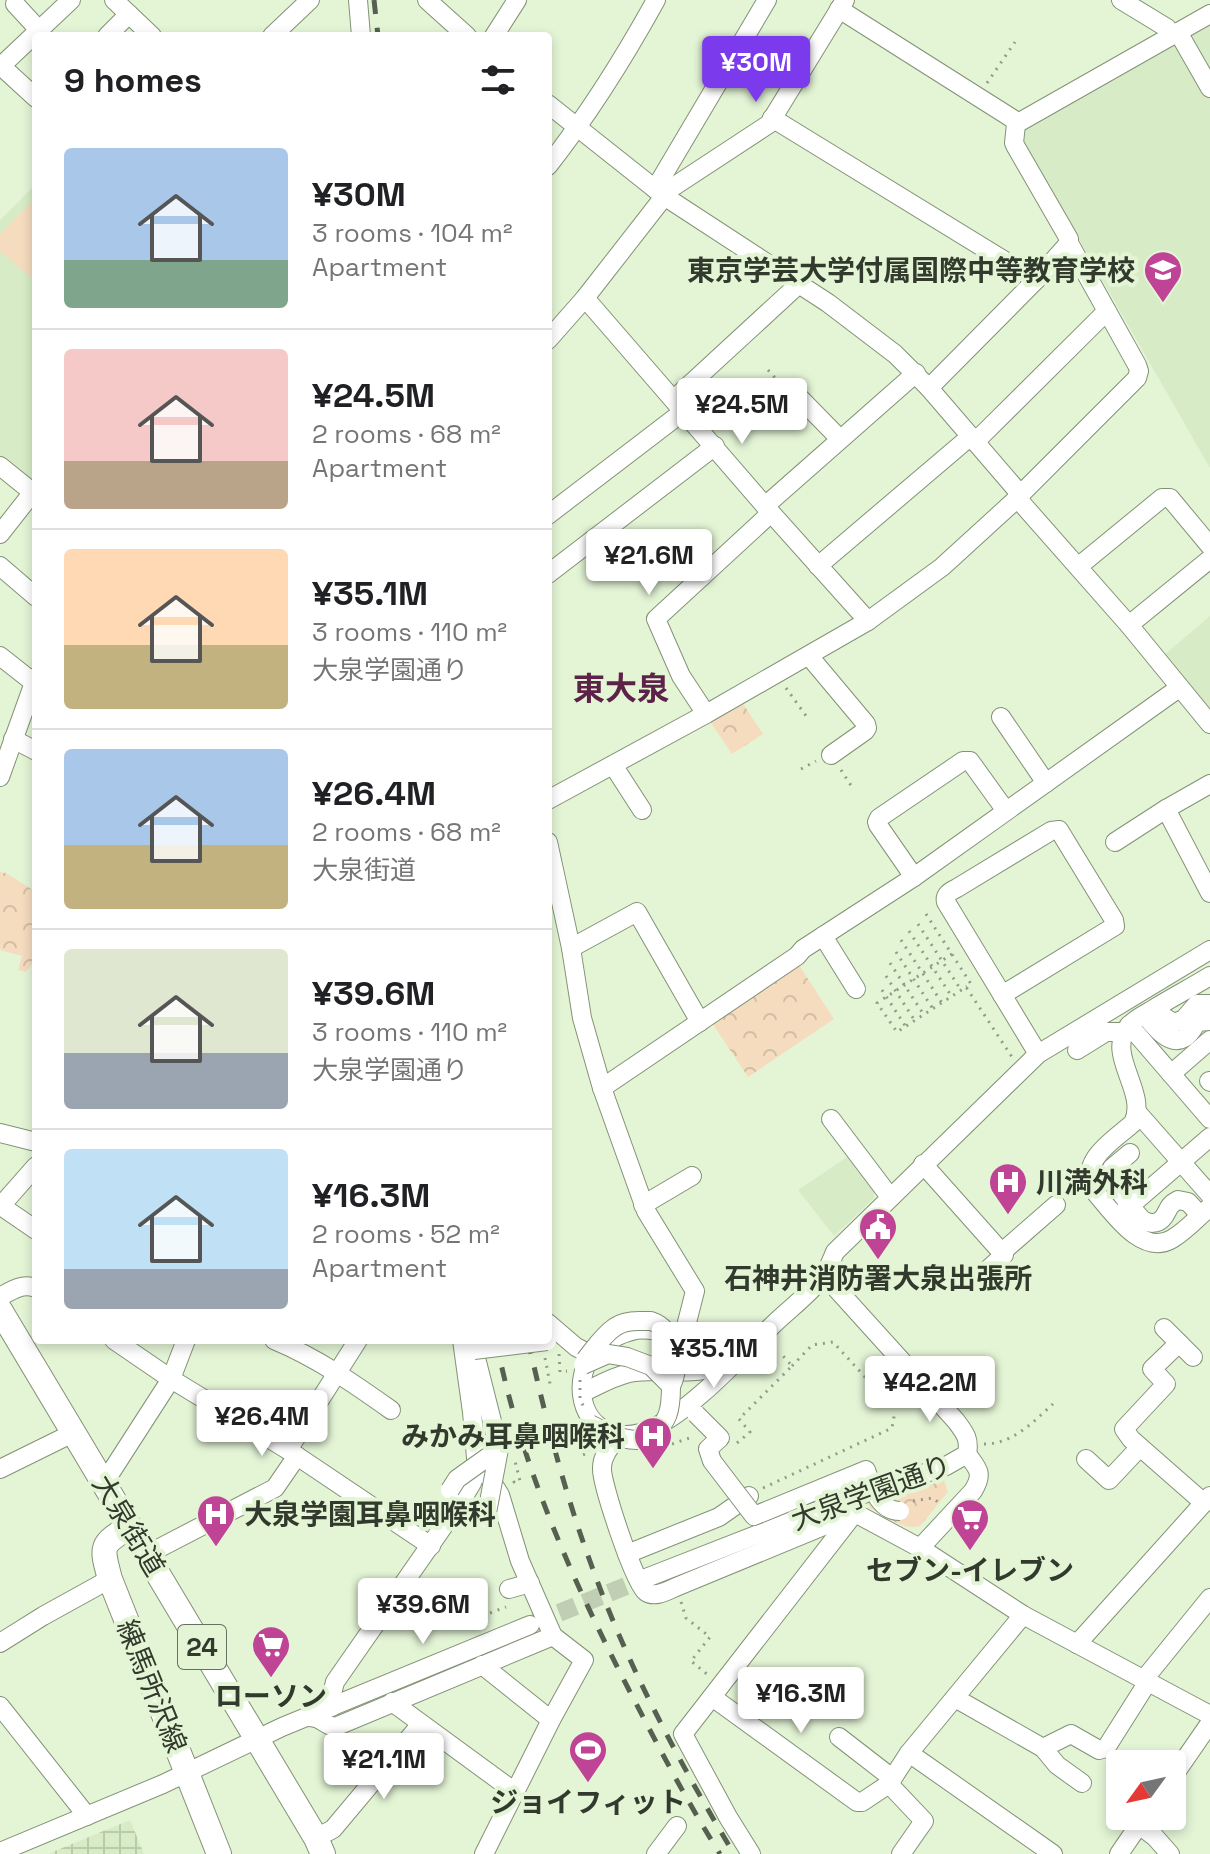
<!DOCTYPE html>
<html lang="en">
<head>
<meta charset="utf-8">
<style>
	body { margin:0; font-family:"Space Grotesk","Noto Sans JP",sans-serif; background:#f6f6f6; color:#202124; height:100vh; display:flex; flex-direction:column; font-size:30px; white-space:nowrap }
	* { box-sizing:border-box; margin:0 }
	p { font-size:26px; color:#757577 }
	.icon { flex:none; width:44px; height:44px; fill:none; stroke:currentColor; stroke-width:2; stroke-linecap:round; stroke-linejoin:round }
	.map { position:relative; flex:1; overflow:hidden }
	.panel { position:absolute; left:32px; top:32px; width:520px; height:1312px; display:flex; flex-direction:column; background:#fff; border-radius:8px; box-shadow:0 4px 12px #0003 }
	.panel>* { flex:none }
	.needle { width:52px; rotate:237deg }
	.tools { position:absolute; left:1106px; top:1750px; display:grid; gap:16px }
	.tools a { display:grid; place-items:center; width:80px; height:80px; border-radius:8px; background:#fff; box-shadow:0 4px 12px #0003; font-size:40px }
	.price { position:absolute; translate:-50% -68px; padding:0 18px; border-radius:8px; background:#fff; color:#222; font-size:26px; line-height:52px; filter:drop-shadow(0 2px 4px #0008) }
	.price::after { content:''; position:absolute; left:50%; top:48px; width:24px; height:18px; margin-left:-12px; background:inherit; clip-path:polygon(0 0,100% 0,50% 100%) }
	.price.selected { background:#7c3aed; color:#fff }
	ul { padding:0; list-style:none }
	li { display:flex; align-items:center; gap:24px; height:200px; padding:0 32px }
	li+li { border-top:2px solid #e0e0e0 }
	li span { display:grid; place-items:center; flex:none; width:224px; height:160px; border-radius:8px; color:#555 }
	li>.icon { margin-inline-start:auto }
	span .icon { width:96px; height:96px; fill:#fffc; stroke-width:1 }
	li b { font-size:34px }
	h2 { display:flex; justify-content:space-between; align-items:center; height:96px; padding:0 32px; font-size:34px }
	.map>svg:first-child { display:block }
	.built { fill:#d7ecc6 }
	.industrial { fill:url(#industrial-grid) }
	.green { fill:#f5dcbf }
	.park { fill:url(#park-crowns) }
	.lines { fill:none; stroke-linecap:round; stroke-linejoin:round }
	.minor-tunnel { stroke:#c0cfb4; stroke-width:18; stroke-dasharray:18 9; stroke-linecap:butt }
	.minor-casing { stroke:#839276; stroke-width:20 }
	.major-casing { stroke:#839276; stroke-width:26 }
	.path { stroke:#919d87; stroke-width:3; stroke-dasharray:2 6; stroke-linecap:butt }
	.minor { stroke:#fff; stroke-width:18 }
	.major { stroke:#fff; stroke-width:24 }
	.rail { stroke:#576050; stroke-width:5; stroke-dasharray:14 14; stroke-linecap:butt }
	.minor-bridge-casing { stroke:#839276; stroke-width:20; stroke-linecap:butt }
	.path-bridge { stroke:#919d87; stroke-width:3; stroke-dasharray:2 6; stroke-linecap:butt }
	.minor-bridge { stroke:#fff; stroke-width:18 }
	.labels { text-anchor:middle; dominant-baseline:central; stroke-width:8; stroke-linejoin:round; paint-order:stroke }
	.shield { fill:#e4f5d6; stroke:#677160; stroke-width:2 }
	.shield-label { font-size:26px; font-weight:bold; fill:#32392d }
	.poi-label { font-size:28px; font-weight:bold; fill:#32392d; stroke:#e4f5d6 }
	.street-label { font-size:28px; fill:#32392d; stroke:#e4f5d6 }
	.quarter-label { font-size:32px; font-weight:bold; fill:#5d2248; stroke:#e4f5d6 }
</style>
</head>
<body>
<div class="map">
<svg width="1210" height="1854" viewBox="0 0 1210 1854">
	<defs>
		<pattern id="industrial-grid" width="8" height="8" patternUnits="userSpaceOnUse" patternTransform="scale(2)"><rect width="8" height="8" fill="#d7ecc6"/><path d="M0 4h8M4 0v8" fill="none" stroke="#b9cbaa"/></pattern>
		<pattern id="park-crowns" width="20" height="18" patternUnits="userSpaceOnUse" patternTransform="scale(2)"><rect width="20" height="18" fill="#f5dcbf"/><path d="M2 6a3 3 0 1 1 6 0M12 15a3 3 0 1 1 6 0" fill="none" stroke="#d2bea4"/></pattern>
	</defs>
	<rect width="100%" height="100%" fill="#e4f5d6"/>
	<g class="built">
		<polygon points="1210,23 1210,468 1022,140 1025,129"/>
		<polygon points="36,184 36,487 0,458 0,220"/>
		<polygon points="1210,616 1210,714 1163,656"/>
		<polygon points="850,1155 874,1185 874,1198 834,1236 798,1190"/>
	</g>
	<polygon class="industrial" points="130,1820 144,1854 50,1854 50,1853"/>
	<polygon class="green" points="36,197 36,282 0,251 0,234"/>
	<g class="park">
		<polygon points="742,702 763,734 732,754 711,723"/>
		<polygon points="0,872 6,873 36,892 36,959 26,972 18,970 22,956 0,950"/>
		<polygon points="799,965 834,1019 748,1077 712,1023"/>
		<path d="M944,1480L948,1492L920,1526C903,1531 884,1515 870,1508L868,1503L911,1492Z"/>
	</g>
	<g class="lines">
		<polyline class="minor-tunnel" points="534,1623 646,1578"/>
		<g class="minor-casing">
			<g id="minor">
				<polyline points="114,0 152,36"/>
				<polyline points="358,0 361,36"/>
				<polyline points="427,0 467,36"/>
				<polyline points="1121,0 1167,28 1171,36"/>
				<polyline points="15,4 39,30"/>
				<polyline points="1178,32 1210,88"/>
				<polyline points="107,36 129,14"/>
				<polyline points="272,36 310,0"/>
				<polyline points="494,36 517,0"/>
				<polyline points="1,66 36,98"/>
				<polyline points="0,67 71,0"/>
				<polyline points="548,104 664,196 828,303 895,354 929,388 1021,495"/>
				<polyline points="772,118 1036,280"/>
				<polyline points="1016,124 1210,14"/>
				<path d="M548,166C589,114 624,58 656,0"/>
				<polyline points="655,189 767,0"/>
				<polyline points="585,298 765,506 868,621"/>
				<polyline points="548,340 585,298 670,189 769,124 845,0"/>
				<polyline points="929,388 1036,280 1069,243"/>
				<polyline points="793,391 840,439"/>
				<polyline points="674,399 799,284"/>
				<polyline points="975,442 1107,311"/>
				<polyline points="0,466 36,495"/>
				<polyline points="1017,498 1129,625 1210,724"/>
				<polyline points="765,506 916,373"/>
				<polyline points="548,515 684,411"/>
				<polyline points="0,534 33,492"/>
				<polyline points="0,566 36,597"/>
				<polyline points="818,566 971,436"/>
				<polyline points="1079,566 1162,498 1170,498 1210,546"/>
				<polyline points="548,574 715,446"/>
				<polyline points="1129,625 1210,559"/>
				<polyline points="0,656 33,682"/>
				<polyline points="809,656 866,724 867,728 865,731 831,755"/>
				<polyline points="706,714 681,676 656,619 771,513"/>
				<polyline points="1001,717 1046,783"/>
				<polyline points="13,739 36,751"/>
				<polyline points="613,765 642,810"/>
				<polyline points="0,777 36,677"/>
				<polyline points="1210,784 1166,809 1210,893"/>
				<polyline points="548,800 706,714 868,621 942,567 1011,504 1137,378 1139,371 1137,365 1069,243 1069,239 1016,147 1014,143 1016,124 1013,119 839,9"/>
				<polyline points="548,842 571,948 582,1018 602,1088 646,1211 695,1291 683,1338"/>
				<polyline points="1115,842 1166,809"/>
				<polyline points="914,877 878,825 877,822 879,818 963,761 970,761 1006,811"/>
				<polyline points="823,936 856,989"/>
				<polyline points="571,948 637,912 700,1022"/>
				<path d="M1210,976C1192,987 1173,997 1155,1008C1146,1014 1135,1018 1129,1026C1104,1054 1149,1092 1133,1123C1113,1141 1078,1160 1094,1191C1112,1211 1141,1257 1172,1239C1186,1231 1198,1217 1210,1207"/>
				<path d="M1002,995L1115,926L1114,920L1059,830L1051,831L957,888C951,891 944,894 946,902L1038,1054"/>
				<polyline points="1157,1007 1164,1017 1174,1023 1184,1019 1197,1004 1210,1004"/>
				<path d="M1145,1015C1153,1025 1169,1047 1184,1038C1190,1035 1194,1027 1197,1022L1210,1021"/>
				<polyline points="1129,1025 1210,1119"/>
				<polyline points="1077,1050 1106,1032 1125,1032"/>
				<polyline points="1171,1074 1210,1040"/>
				<polyline points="1209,1081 1210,1082"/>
				<polyline points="602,1088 797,956 803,949 914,877 1179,688"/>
				<polyline points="1137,1112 1210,1195"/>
				<polyline points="831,1119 890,1197"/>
				<polyline points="0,1133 36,1142"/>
				<path d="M1130,1153L1112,1168L1109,1174L1110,1179C1117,1187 1137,1216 1143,1220C1149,1224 1157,1224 1162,1219C1169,1212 1166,1206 1178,1200L1188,1202L1200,1215"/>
				<polyline points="923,1164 1004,1255 983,1274"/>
				<polyline points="643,1205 692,1176"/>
				<polyline points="1,1206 36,1230"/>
				<polyline points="0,1207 36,1166"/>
				<polyline points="1123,1212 1210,1137"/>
				<polyline points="1001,1253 1056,1205"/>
				<path d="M824,1275L956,1421C965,1433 970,1439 967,1454"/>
				<path d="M0,1297C12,1290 22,1283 36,1288"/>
				<polyline points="548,1323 576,1347 592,1355"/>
				<polyline points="1164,1328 1193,1357"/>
				<polyline points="114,1340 171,1379 288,1450 431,1546"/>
				<path d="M274,1340C317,1358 353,1383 391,1410"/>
				<polyline points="1179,1343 1152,1369 1166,1384 1124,1429 1131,1439 1204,1503"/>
				<polyline points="475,1354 499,1449"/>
				<path d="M742,1355C718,1348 658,1326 636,1330C621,1333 604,1342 594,1353C574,1375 578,1419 607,1431C623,1438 639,1435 653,1428C696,1407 742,1354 777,1321C792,1307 814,1290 825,1274C829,1267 832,1259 835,1252L1038,1054L1210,950"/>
				<path d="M582,1393C597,1386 612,1377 629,1373C665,1366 694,1380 729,1361"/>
				<polyline points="893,1393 913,1374"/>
				<path d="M620,1435C612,1445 602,1454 602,1468C601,1483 635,1585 646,1592C655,1598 667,1591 676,1587L855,1513L920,1548L1023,1615L1210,1715"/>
				<polyline points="288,1450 358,1340"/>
				<polyline points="1086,1459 1109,1480 1140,1447"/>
				<polyline points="0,1469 73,1433"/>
				<polyline points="477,1469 485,1471 500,1495 520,1561 553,1636 584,1660 551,1720 484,1854"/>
				<polyline points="104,1483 171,1379 186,1340"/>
				<path d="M920,1548L973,1491C984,1473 978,1469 967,1454"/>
				<polyline points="627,1554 719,1517 749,1496"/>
				<polyline points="146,1555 275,1488 297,1456"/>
				<polyline points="646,1578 843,1501 946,1466 967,1454"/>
				<polyline points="509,1589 530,1583"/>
				<polyline points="0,1643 43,1616 110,1579"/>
				<polyline points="1077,1644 1210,1496"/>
				<polyline points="482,1665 551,1720"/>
				<polyline points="1145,1678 1210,1598"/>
				<polyline points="712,1697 857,1802 862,1802 889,1784"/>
				<polyline points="955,1698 1043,1748 1071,1734 1099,1750 1106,1748 1149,1680"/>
				<polyline points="392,1702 515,1792"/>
				<polyline points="0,1706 87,1816"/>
				<polyline points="332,1707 332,1694 335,1682 461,1501 472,1483 477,1469 472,1412 462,1340"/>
				<path d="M307,1717C323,1717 323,1725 335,1727L553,1636"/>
				<polyline points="839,1737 892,1778"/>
				<polyline points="1043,1748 1057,1765 1082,1783"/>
				<polyline points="909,1753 1053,1854"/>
				<polyline points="1172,1778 1210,1723"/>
				<polyline points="1139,1825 1155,1837 1170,1854"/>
				<polyline points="316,1838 333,1829 421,1724"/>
				<polyline points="0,1852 163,1784 282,1727 530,1625"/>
				<polyline points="656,1854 677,1826"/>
				<polyline points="751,1854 728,1817 683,1734 853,1515"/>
				<polyline points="901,1854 924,1821 889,1784 909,1753 1023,1615"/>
				<polyline points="1119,1854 1145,1816"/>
			</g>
		</g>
		<g class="major-casing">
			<g id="major">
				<polyline points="0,1310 316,1838 323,1854"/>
				<path d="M129,1527C100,1545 101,1546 110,1579L219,1854"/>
			</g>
		</g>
		<g class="path">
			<polyline points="987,83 1015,42"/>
			<polyline points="768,370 779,382"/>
			<polyline points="786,688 809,720"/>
			<polyline points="801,769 816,761"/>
			<polyline points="841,770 852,787"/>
			<polyline points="926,914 971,984 966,987"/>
			<polyline points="918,924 961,990"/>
			<polyline points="909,931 952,997"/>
			<polyline points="901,940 942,1003"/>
			<polyline points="896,952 933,1009"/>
			<polyline points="952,954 877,1003 897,1032 966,987 1012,1057"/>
			<polyline points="890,963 924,1015"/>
			<polyline points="886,976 915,1021"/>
			<polyline points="882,990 906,1027"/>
			<polyline points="559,1354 560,1372 567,1371"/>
			<polyline points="545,1358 551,1389"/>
			<polyline points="792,1366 812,1345 833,1342 877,1390"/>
			<polyline points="577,1441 582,1455 589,1453 586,1443"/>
			<polyline points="737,1443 750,1432 739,1419 792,1366 783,1356"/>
			<polyline points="672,1444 692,1437"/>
			<path d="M984,1444C1013,1444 1033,1422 1053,1404"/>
			<polyline points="514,1481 514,1482 520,1481 515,1461"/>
			<polyline points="763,1488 892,1428 895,1411"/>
			<polyline points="913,1501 933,1498 939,1503"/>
			<polyline points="681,1602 686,1618 710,1637 691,1661 708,1675"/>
			<polyline points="490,1613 506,1607"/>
		</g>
		<use href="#minor" class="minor"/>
		<use href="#major" class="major"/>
		<g class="rail">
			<polyline points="374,0 378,36"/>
			<path d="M496,1340C520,1463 571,1577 628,1688C657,1744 686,1800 720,1854"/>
			<path d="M528,1340C545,1416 564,1491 591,1564C627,1665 679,1762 734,1854"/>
		</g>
		<g class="minor-bridge-casing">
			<g id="minor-bridge">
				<polyline points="474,1350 547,1341"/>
				<path d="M583,1365L608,1354L627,1357L651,1366L671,1386C682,1365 676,1329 651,1321C649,1321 641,1321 639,1321C631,1321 622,1322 615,1327C603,1335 594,1349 585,1360"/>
				<path d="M696,1414L720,1438L708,1449L712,1461L754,1516L866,1470C872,1487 879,1511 900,1511"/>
				<path d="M590,1424C614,1437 624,1441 651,1440C668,1419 671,1413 671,1386"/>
				<polyline points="450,1490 457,1479 499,1449 486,1518"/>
			</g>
		</g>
		<g class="path-bridge">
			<polyline points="580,1380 580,1398 584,1408"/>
			<polyline points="514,1445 573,1429"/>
		</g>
		<use href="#minor-bridge" class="minor-bridge"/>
	</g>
	<defs>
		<g id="school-pin" transform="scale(2)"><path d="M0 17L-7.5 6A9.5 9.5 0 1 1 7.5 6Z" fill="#bf4496" stroke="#e4f5d6"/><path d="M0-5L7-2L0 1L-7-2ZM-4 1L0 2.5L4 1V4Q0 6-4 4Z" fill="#fff"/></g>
		<g id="hospital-pin" transform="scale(2)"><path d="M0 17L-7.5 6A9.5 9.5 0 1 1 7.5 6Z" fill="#bf4496" stroke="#e4f5d6"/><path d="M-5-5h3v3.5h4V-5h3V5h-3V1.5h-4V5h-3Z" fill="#fff"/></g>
		<g id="civic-pin" transform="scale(2)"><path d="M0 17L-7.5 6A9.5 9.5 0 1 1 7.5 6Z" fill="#bf4496" stroke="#e4f5d6"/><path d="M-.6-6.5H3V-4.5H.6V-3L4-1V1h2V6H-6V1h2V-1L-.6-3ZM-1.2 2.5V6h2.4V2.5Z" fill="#fff"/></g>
		<g id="supermarket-pin" transform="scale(2)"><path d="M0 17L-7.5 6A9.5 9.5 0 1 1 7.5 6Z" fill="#bf4496" stroke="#e4f5d6"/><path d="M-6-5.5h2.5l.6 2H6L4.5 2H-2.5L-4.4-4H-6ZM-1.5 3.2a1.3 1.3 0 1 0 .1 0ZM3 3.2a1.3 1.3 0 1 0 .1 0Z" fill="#fff"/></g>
		<g id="stadium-pin" transform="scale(2)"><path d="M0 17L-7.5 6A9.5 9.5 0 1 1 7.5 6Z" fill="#bf4496" stroke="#e4f5d6"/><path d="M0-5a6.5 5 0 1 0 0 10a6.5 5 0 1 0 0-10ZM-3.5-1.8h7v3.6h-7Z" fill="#fff"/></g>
	</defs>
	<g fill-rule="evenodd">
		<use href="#school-pin" x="1163" y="270"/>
		<use href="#hospital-pin" x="1008" y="1182"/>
		<use href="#civic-pin" x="878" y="1227"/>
		<use href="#hospital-pin" x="653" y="1436"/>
		<use href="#hospital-pin" x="216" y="1514"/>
		<use href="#supermarket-pin" x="970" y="1518"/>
		<use href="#supermarket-pin" x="271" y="1645"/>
		<use href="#stadium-pin" x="588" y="1750"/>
	</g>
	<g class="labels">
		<rect class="shield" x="178" y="1625" width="48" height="44" rx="6"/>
		<g class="shield-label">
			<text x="202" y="1647">24</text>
		</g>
		<g class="poi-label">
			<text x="1135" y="270" text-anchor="end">東京学芸大学付属国際中等教育学校</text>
			<text x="1036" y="1182" text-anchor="start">川満外科</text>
			<text x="878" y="1278">石神井消防署大泉出張所</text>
			<text x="625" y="1436" text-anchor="end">みかみ耳鼻咽喉科</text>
			<text x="244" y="1514" text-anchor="start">大泉学園耳鼻咽喉科</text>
			<text x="970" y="1570">セブン-イレブン</text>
			<text x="271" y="1696">ローソン</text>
			<text x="588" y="1802">ジョイフィット</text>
		</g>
		<g class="street-label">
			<text transform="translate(871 1492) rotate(-20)">大泉学園通り</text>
			<text transform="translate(129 1525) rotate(59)">大泉街道</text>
			<text transform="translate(152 1686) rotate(68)">練馬所沢線</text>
		</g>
		<g class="quarter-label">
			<text x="621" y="689">東大泉</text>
		</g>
	</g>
</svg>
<div class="tools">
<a><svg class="needle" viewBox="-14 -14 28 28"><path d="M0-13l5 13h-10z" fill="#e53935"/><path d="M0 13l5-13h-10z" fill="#757577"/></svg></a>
</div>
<b class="price selected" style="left:756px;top:104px">¥30M</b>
<b class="price" style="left:742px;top:446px">¥24.5M</b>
<b class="price" style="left:649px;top:597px">¥21.6M</b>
<b class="price" style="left:714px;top:1390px">¥35.1M</b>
<b class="price" style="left:930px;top:1424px">¥42.2M</b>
<b class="price" style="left:262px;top:1458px">¥26.4M</b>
<b class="price" style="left:423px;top:1646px">¥39.6M</b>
<b class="price" style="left:801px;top:1735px">¥16.3M</b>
<b class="price" style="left:384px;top:1801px">¥21.1M</b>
<section class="panel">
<h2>9 homes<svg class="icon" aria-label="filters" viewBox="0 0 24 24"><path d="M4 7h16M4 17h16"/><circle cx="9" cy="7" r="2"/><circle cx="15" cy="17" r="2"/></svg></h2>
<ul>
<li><span style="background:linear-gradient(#a9c7e8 70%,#7fa58c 0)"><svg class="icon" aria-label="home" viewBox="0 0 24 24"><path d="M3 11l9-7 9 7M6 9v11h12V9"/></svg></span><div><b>¥30M</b><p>3 rooms · 104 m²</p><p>Apartment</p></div></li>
<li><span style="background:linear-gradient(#f6c9c9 70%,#b9a48a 0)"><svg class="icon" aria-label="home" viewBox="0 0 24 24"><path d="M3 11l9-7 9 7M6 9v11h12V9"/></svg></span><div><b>¥24.5M</b><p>2 rooms · 68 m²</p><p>Apartment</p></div></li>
<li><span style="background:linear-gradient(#ffd9b3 60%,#c2b280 0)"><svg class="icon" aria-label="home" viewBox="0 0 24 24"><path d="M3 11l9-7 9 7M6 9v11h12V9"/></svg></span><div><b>¥35.1M</b><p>3 rooms · 110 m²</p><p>大泉学園通り</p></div></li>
<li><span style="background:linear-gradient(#a9c7e8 60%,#c2b280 0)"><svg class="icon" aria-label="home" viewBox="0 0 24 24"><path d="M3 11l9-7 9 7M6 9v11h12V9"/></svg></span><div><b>¥26.4M</b><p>2 rooms · 68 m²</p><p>大泉街道</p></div></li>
<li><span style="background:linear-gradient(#dfe7d0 65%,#9aa5b1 0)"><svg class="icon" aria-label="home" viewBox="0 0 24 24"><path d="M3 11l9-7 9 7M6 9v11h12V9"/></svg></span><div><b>¥39.6M</b><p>3 rooms · 110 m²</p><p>大泉学園通り</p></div></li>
<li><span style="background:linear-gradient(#bfe0f5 75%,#9aa5b1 0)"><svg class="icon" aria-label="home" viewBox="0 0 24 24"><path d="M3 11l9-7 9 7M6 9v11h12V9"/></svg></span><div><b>¥16.3M</b><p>2 rooms · 52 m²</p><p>Apartment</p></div></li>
</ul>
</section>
</div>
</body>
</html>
